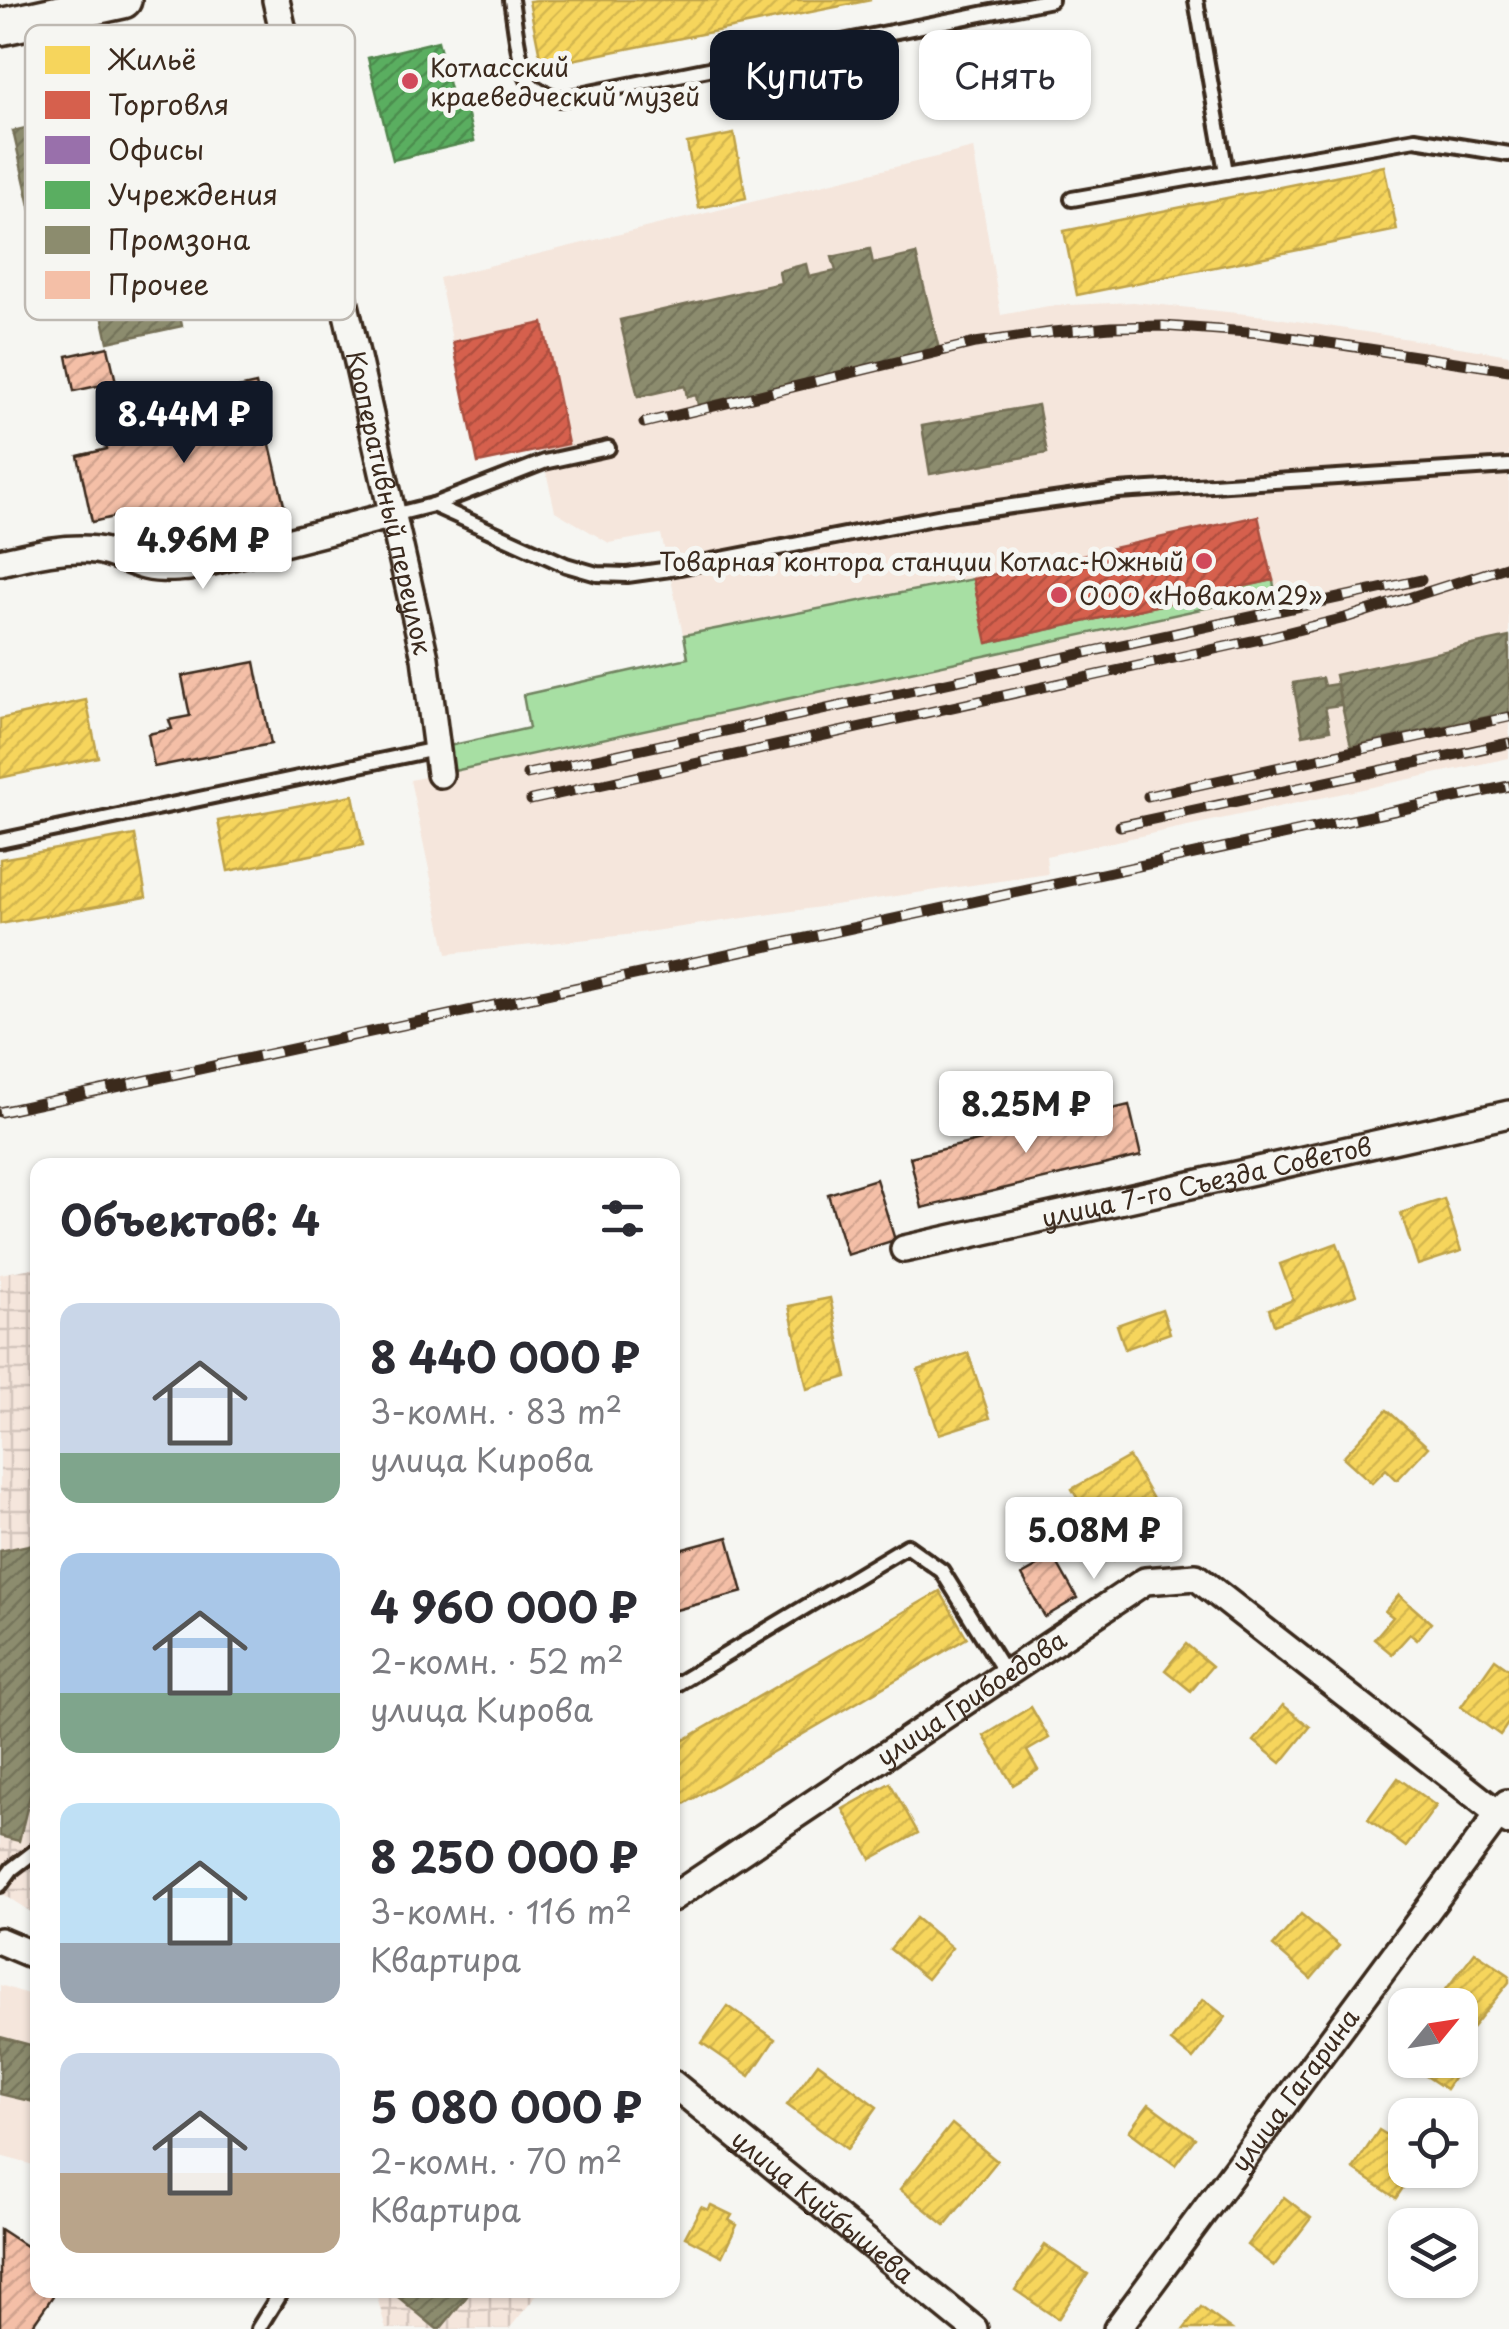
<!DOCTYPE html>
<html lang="ru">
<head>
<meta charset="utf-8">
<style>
	body { margin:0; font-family:"Playpen Sans",sans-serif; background:#f7f7f7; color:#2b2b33; height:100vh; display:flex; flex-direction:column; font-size:38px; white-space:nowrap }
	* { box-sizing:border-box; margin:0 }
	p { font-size:32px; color:#7c7c81 }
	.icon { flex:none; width:55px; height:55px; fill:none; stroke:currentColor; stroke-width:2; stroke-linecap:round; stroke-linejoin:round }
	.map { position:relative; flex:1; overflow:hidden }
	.panel { position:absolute; left:30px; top:1158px; width:650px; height:1140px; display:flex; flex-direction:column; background:#fff; border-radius:20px; box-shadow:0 2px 8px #0004 }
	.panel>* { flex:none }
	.top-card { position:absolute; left:710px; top:30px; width:648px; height:90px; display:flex; gap:20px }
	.needle { width:65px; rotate:60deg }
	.controls { position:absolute; left:1388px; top:1988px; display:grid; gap:20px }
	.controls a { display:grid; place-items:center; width:90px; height:90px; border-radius:20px; background:#fff; box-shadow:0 2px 8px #0004; font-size:50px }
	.price { position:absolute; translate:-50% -85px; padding:0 22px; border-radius:10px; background:#fff; color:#222; font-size:32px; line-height:65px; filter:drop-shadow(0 2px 5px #0008) }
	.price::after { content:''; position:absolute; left:50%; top:60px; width:30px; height:22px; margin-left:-15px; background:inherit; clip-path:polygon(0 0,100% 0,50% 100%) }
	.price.selected { background:#111827; color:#fff }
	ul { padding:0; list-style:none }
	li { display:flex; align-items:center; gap:30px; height:250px; padding:0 30px }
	li span { display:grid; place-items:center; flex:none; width:280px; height:200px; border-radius:20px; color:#555 }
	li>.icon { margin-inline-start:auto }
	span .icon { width:120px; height:120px; fill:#fffc; stroke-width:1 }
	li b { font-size:42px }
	h2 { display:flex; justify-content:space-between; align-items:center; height:120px; padding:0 30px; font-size:42px }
	.tag { padding:0 35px; border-radius:20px; background:#fff; box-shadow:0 2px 8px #0004; font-size:35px; line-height:90px }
	.tag.selected { background:#111827; color:#fff }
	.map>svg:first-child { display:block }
	.built { fill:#f5e6dc }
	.industrial { fill:url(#industrial-grid) }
	.grass { fill:#a7dfa3; stroke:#718460; stroke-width:2.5 }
	.homes { fill:url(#homes-hatch); stroke:#bea249; stroke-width:2.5 }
	.shops { fill:url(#shops-hatch); stroke:#a8503f; stroke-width:2.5 }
	.public { fill:url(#public-hatch); stroke:#51864d; stroke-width:2.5 }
	.industry { fill:url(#industry-hatch); stroke:#746f56; stroke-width:2.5 }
	.building { fill:url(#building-hatch); stroke:#3b2a1e; stroke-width:2.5 }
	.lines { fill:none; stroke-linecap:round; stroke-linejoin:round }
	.lane-casing { stroke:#3b2a1e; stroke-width:20 }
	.street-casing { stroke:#3b2a1e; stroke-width:32 }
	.secondary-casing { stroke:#3b2a1e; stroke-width:42 }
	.lane { stroke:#f6f6f2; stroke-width:12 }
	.street { stroke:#f6f6f2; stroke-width:25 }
	.secondary { stroke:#f6f6f2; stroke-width:35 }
	.rail-casing { stroke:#3b2a1e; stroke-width:11 }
	.rail { stroke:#f6f6f2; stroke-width:8; stroke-dasharray:22; stroke-linecap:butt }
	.poi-dot { fill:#d1495b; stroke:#f6f6f2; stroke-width:4 }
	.labels { text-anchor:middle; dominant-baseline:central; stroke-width:10; stroke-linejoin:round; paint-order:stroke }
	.poi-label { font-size:25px; fill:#3b2a1e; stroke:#f6f6f2; text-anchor:start }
	.street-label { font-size:25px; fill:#3b2a1e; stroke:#f6f6f2 }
	.key { fill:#f6f6f2; stroke:#beb9b2; stroke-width:2.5 }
	.key-label { font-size:28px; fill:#3b2a1e }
</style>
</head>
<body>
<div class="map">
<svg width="1509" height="2329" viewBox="0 0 1509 2329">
	<defs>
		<pattern id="industrial-grid" width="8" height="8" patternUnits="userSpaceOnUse" patternTransform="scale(2.5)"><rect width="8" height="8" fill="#f5e6dc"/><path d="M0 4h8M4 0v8" fill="none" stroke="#d3c5bc"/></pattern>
		<pattern id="homes-hatch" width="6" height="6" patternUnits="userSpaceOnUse" patternTransform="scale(2.5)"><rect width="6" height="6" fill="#f6d55c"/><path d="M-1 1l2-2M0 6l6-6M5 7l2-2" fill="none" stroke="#d4b750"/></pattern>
		<pattern id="shops-hatch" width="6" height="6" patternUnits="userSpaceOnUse" patternTransform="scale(2.5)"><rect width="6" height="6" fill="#d6604d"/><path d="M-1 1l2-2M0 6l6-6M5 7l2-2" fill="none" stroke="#af4f3f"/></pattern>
		<pattern id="public-hatch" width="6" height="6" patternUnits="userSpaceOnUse" patternTransform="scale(2.5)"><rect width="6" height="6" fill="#5aae61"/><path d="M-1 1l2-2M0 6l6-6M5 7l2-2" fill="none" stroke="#4c8e4f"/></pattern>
		<pattern id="industry-hatch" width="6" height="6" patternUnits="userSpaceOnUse" patternTransform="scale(2.5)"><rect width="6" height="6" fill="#8c8c6e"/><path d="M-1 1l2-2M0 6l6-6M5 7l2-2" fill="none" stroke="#74735a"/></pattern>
		<pattern id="building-hatch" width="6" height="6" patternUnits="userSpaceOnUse" patternTransform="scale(2.5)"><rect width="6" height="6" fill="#f4bfa7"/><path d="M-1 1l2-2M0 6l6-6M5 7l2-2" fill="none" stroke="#d2a48f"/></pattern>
	</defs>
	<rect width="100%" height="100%" fill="#f6f6f2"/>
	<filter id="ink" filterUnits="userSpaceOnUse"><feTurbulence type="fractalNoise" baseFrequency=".01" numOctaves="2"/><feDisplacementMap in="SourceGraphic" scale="20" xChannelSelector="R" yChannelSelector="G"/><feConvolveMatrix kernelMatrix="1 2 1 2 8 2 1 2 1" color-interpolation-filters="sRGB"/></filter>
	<g filter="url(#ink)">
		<g class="built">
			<polygon points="973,148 1001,315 1048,306 1134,302 1265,316 1509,355 1509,758 1046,856 1048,874 626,935 447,954 410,780 454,771 449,746 529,728 523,695 688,657 661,534 609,543 555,511 541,450 478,463 439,278"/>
			<polygon points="0,1985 37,1997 37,2166 0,2156"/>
		</g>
		<g class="industrial">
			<polygon points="37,1267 37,1916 0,1892 0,1274"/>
			<polygon points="375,2290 541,2290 509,2329 386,2329"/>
		</g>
		<polygon class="grass" points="973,579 988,643 1273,580 1275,593 454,771 449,746 529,728 523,695 688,658 684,635"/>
		<g class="homes">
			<polygon points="537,0 871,0 542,66 529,1"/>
			<polygon points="734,134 746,198 699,208 687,143"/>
			<polygon points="1384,166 1397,230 1077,295 1064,231"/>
			<polygon points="86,700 98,757 0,778 0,719"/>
			<polygon points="353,795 363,845 228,871 218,821"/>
			<polygon points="135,835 146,897 0,924 0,859"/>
			<polygon points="1444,1199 1461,1251 1418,1265 1401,1213"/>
			<polygon points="1337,1243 1356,1295 1274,1325 1269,1309 1293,1300 1280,1264"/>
			<polygon points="830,1298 847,1377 807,1389 789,1306"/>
			<polygon points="1162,1309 1170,1333 1125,1349 1117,1325"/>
			<polygon points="968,1353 990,1418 939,1434 918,1370"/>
			<polygon points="1387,1410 1428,1447 1397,1480 1386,1469 1372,1483 1343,1457"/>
			<polygon points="1129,1457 1169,1527 1113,1560 1072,1489"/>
			<polygon points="940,1591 967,1638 672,1811 672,1747"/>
			<polygon points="1399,1595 1431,1623 1417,1640 1410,1634 1392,1654 1374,1639 1393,1617 1385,1611"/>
			<polygon points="1186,1644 1212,1666 1191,1691 1165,1670"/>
			<polygon points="1495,1659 1509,1669 1509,1722 1500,1735 1461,1707"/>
			<polygon points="1283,1705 1310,1727 1281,1763 1254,1741"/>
			<polygon points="1031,1707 1049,1738 1027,1751 1038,1770 1013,1785 984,1736"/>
			<polygon points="1398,1778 1436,1806 1406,1847 1368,1819"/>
			<polygon points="890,1783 918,1833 871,1859 843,1809"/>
			<polygon points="1301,1914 1339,1946 1311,1979 1273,1946"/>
			<polygon points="916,1918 952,1948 927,1979 890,1949"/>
			<polygon points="1475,1952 1509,1975 1509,1982 1460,2043 1460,2005 1434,2005"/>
			<polygon points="1203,1999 1226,2017 1193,2059 1171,2041"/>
			<polygon points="728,2006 775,2039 750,2076 702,2043"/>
			<polygon points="1405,2043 1405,2060 1460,2060 1460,2047 1469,2054 1446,2089 1396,2056"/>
			<polygon points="818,2063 877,2107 847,2149 787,2105"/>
			<polygon points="1149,2104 1195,2138 1175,2165 1129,2131"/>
			<polygon points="952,2124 997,2161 945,2225 900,2189"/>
			<polygon points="1379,2130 1405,2146 1405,2170 1415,2170 1396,2198 1353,2169"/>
			<polygon points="1284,2197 1311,2218 1274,2266 1247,2245"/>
			<polygon points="711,2205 732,2215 729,2220 737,2225 722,2256 685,2237 701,2207 708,2210"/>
			<polygon points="1045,2245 1088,2274 1058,2319 1015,2290"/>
			<polygon points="1201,2307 1231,2329 1184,2329"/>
		</g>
		<g class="shops">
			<polygon points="543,323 568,444 478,463 453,342"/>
			<polygon points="1258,516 1273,580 987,643 973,579"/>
		</g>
		<polygon class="public" points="438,41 454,106 465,104 474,141 393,160 368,58"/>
		<g class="industry">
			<polygon points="82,115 105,217 36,232 13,131"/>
			<polygon points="157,206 182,326 108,342 82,222"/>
			<polygon points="870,249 873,264 916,254 939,349 698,405 696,395 687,397 685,386 638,397 620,320 781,283 779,271 806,264 809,277 836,271 832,257"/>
			<polygon points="1038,405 1047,453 930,474 922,426"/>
			<polygon points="1509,637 1509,712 1351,746 1335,675"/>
			<polygon points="1322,678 1324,686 1337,684 1341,705 1325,707 1330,730 1303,735 1293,683"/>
			<polygon points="38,1543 38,1746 33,1783 19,1841 0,1836 0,1551"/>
			<polygon points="0,2037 38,2047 38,2103 0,2094"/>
			<polygon points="393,2290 472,2290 440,2329 437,2329 392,2292"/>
		</g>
		<g class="building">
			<polygon points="108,347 116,382 74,391 67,356"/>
			<polygon points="256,384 285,509 129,545 122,515 92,522 78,456 107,449 101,419"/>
			<polygon points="255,662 271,744 154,767 148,734 172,729 169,720 190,716 182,676"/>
			<polygon points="1129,1105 1141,1156 922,1208 910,1157"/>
			<polygon points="876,1179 895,1240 847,1255 828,1194"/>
			<polygon points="728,1537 743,1592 672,1611 672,1552"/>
			<polygon points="1054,1557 1077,1598 1045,1617 1022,1575"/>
			<polygon points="0,2229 38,2254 38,2290 57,2290 30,2329 0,2329"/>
		</g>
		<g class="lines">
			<g class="lane-casing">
				<g id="lane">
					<path d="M511,0C515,22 518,65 530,83C537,92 549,95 560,99L1051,0"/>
					<polyline points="1196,0 1226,172"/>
					<polyline points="1072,199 1415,139 1509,154"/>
					<polyline points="433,505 544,462 608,448"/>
					<polyline points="393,515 433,505 566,565 597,574 627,575 670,569 948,515 1118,491 1509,466"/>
					<polyline points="0,841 436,749"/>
					<polyline points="672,1687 907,1546 942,1571 1006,1674"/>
					<polyline points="0,1885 12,1869 38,1849"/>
					<polyline points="258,2329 282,2290"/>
				</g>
			</g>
			<g class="street-casing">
				<g id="street">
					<path id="s1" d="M276,0L425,658L440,774"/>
					<path d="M0,562C31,555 64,546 96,550C113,552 125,560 141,565C157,570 173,568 189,567L393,515"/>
					<path id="s2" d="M904,1249L1509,1114"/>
					<path id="s3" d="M672,1898L1145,1581L1196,1577L1509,1822"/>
					<polyline points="0,1941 38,1957"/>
					<path id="s4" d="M672,2083L974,2329"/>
					<path id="s5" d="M1117,2329L1507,1803"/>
				</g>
			</g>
			<g class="secondary-casing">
				<polyline id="secondary" points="0,27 123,0"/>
			</g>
			<use href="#lane" class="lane"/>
			<use href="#street" class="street"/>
			<use href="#secondary" class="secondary"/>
			<g class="rail-casing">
				<g id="rail">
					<polyline points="644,423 975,343 1053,332 1111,327 1163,326 1262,333 1509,370"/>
					<polyline points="527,774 1421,580"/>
					<polyline points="1148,796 1509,717"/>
					<polyline points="531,800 1265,638 1345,618 1509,566"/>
					<polyline points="1120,826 1509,743"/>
					<polyline points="0,1112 1509,786"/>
				</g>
			</g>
			<use href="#rail" class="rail"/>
		</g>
	</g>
	<g class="poi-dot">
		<circle cx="410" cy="81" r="10"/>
		<circle cx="1204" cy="561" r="10"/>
		<circle cx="1059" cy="595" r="10"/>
	</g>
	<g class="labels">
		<g class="poi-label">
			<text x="430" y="67">Котласский<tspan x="430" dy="29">краеведческий музей</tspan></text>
			<text x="1184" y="561" text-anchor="end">Товарная контора станции Котлас-Южный</text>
			<text x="1079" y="595">ООО «Новаком29»</text>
		</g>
		<g class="street-label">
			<text stroke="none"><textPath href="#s1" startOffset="515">Кооперативный переулок</textPath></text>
			<text stroke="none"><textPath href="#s2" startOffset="310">улица 7-го Съезда Советов</textPath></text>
			<text stroke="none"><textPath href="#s3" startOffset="360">улица Грибоедова</textPath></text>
			<text stroke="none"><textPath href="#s5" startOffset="298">улица Гагарина</textPath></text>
			<text stroke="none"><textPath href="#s4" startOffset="195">улица Куйбышева</textPath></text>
		</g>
	</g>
	<rect x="25" y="25" width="330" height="295" rx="15" class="key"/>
	<rect x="45" y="46" width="45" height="28" fill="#f6d55c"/>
	<rect x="45" y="91" width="45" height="28" fill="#d6604d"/>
	<rect x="45" y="136" width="45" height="28" fill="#9970ab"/>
	<rect x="45" y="181" width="45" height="28" fill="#5aae61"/>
	<rect x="45" y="226" width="45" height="28" fill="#8c8c6e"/>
	<rect x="45" y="271" width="45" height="28" fill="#f4bfa7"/>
	<g class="key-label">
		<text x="108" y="70">Жильё</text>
		<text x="108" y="115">Торговля</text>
		<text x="108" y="160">Офисы</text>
		<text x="108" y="205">Учреждения</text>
		<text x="108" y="250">Промзона</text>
		<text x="108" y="295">Прочее</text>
	</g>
</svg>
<div class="controls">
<a><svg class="needle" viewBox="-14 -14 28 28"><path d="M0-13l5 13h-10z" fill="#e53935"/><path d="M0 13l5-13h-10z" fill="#7c7c81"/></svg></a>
<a><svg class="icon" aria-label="locate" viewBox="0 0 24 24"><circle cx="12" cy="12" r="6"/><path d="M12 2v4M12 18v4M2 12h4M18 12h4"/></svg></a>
<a><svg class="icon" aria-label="layers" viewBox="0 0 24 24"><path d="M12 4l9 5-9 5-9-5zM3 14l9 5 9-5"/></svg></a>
</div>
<b class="price selected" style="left:184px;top:466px">8.44M ₽</b>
<b class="price" style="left:203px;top:592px">4.96M ₽</b>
<b class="price" style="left:1026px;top:1156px">8.25M ₽</b>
<b class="price" style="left:1094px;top:1582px">5.08M ₽</b>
<div class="top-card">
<a class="tag selected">Купить</a>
<a class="tag">Снять</a>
</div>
<section class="panel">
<h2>Объектов: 4<svg class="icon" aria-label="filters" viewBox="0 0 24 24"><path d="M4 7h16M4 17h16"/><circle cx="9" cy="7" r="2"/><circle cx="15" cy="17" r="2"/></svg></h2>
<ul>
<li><span style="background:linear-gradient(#c9d6e8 75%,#7fa58c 0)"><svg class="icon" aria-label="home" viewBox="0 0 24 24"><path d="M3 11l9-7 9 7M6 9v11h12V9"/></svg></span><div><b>8 440 000 ₽</b><p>3-комн. · 83 m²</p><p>улица Кирова</p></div></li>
<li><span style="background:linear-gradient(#a9c7e8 70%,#7fa58c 0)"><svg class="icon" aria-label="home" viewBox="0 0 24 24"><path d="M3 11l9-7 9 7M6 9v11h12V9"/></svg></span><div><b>4 960 000 ₽</b><p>2-комн. · 52 m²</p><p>улица Кирова</p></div></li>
<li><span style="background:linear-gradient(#bfe0f5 70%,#9aa5b1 0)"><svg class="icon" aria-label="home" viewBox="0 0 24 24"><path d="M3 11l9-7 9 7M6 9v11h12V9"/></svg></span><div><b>8 250 000 ₽</b><p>3-комн. · 116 m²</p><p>Квартира</p></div></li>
<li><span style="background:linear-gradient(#c9d6e8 60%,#b9a48a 0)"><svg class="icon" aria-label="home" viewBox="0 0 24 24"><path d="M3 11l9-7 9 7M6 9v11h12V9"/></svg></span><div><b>5 080 000 ₽</b><p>2-комн. · 70 m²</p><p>Квартира</p></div></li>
</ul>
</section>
</div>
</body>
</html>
